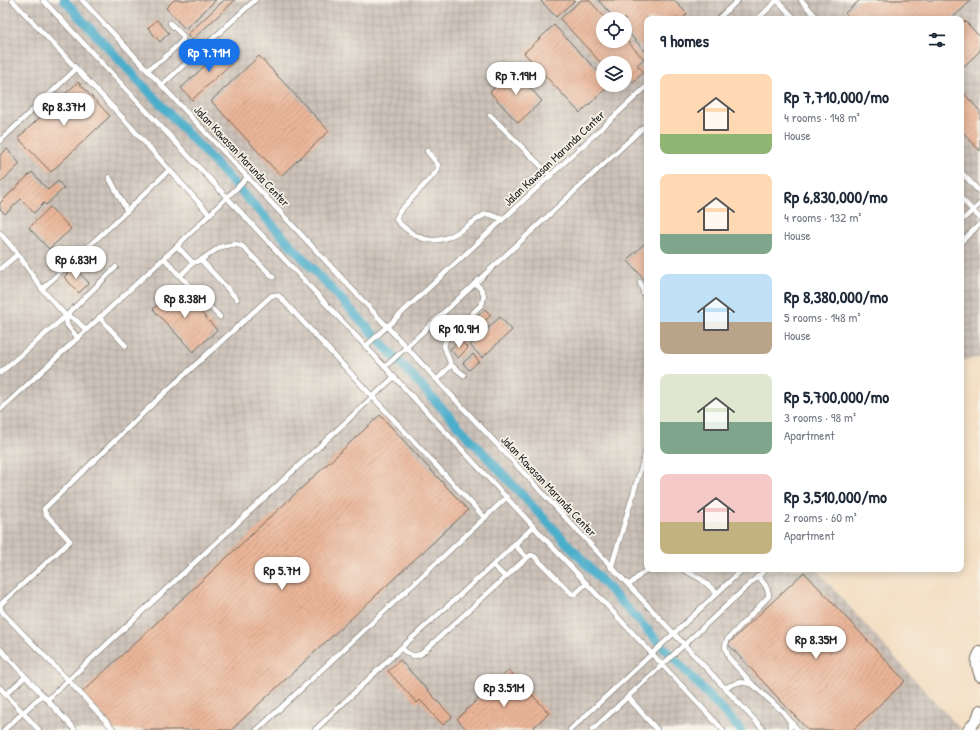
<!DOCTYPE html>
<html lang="en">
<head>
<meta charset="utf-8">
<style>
	body { margin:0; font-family:"Patrick Hand",sans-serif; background:#f2f2f3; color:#1f2937; height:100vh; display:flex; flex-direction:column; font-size:15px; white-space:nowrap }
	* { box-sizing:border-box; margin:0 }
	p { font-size:13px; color:#747a83 }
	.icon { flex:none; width:22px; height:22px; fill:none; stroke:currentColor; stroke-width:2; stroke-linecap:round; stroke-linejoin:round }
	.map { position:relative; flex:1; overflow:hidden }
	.sheet { position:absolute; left:644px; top:16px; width:320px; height:556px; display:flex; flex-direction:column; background:#fff; border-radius:8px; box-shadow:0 2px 10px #0003 }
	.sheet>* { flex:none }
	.controls { position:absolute; left:596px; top:12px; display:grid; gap:8px }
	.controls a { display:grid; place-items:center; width:36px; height:36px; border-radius:50%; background:#fff; box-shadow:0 2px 10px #0003; font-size:20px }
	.price { position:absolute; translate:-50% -34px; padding:0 9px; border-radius:14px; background:#fff; color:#222; font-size:13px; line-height:26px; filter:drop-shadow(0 1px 2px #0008) }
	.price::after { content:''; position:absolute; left:50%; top:24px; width:12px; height:9px; margin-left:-6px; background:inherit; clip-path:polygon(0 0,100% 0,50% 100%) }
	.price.current { background:#1a73e8; color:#fff }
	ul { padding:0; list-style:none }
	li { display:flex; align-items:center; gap:12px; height:100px; padding:0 16px }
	li span { display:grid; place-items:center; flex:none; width:112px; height:80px; border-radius:8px; color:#555 }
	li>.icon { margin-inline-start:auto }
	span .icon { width:48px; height:48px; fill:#fffc; stroke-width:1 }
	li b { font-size:17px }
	h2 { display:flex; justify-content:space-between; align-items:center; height:48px; padding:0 16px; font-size:17px }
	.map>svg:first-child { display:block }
	.industrial { fill:url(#industrial-grid); fill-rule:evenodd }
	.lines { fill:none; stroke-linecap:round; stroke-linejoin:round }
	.canal { stroke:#4caecb; stroke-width:9 }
	.building { fill:url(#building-hatch) }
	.lane-casing { stroke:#716a61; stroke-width:6 }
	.street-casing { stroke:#716a61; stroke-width:12 }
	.lane { stroke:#fff; stroke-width:5 }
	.street { stroke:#fff; stroke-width:10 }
	.labels { text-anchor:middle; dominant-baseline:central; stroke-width:3.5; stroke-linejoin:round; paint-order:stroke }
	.street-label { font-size:12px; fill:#2b2b2b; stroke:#f7f3e8 }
</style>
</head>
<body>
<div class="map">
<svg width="980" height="730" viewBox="0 0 980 730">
	<defs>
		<pattern id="industrial-grid" width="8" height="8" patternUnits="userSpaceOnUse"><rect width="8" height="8" fill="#ccc2b9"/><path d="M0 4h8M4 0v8" fill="none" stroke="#afa79f"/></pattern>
		<pattern id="building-hatch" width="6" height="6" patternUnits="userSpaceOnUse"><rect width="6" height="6" fill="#ebb699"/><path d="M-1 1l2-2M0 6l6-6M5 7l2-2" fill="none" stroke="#bf947d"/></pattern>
	</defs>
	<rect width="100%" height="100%" fill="#f7f3e8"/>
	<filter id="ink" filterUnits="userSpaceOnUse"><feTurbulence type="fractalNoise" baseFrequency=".025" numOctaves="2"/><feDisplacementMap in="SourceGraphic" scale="8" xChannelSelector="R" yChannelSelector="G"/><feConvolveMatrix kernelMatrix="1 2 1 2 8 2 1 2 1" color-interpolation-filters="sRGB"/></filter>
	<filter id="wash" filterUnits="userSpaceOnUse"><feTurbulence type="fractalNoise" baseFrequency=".012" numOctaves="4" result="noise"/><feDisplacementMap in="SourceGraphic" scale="16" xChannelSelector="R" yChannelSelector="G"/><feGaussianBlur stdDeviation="0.9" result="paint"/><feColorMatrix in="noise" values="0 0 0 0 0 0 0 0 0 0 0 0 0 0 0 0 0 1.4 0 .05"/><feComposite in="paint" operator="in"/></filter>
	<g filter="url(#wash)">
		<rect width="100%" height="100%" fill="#f4dfc4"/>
		<path class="industrial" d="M0,0H980V358L965,360L961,359V19H647V569H816L913,678L962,730H0ZM603,19H625V41H603ZM603,63H625V85H603Z"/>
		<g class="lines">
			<polyline class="canal" points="64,0 637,619 741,730"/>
		</g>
		<g id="blocks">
			<g class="building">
				<polygon points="174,0 216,0 185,29 166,8"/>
				<polygon points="224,0 235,0 192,40 187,35"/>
				<polygon points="540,0 575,0 556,17"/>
				<polygon points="581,0 589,0 606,19 603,19 603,41 625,41 625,39 644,59 637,65 644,72 631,84 625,78 625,63 603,63 603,65 560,19"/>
				<polygon points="598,0 674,0 687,14 682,19 647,19 646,52 625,29 625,19 615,19"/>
				<polygon points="860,0 972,0 951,19 851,19 845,13"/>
				<polygon points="157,20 169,33 160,42 148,28"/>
				<polygon points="965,21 980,37 980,51 961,69 961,25"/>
				<polygon points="554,25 603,77 603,85 610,85 580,113 524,53"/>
				<polygon points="226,46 237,58 192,100 181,88"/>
				<polygon points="259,56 329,131 281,176 211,101"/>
				<polygon points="514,70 542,101 518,123 490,92"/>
				<polygon points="78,82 110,116 51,172 18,138"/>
				<polygon points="961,90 980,111 980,151 961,130"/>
				<polygon points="7,149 20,164 0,183 0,155"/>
				<polygon points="32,172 48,190 58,181 64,188 46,205 44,203 34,213 21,199 5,214 0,209 0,203"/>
				<polygon points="50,207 71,229 49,249 29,228"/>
				<polygon points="646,242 647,243 647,282 627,260"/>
				<polygon points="74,267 89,283 79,293 64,277"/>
				<polygon points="177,286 217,330 193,352 153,309"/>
				<polygon points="485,309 491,315 481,324 476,318"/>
				<polygon points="500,317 512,330 482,358 470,345"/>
				<polygon points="475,320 482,328 467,342 460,334"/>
				<polygon points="460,340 468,348 458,358 450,349"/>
				<polygon points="473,354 479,361 469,370 463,363"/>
				<polygon points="380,415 468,510 231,730 116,730 81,693"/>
				<polygon points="804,572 905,681 853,730 808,730 728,644"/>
				<polygon points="400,660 452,717 443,725 420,700 417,703 388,671"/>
				<polygon points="509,670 549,713 531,730 467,730 457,719"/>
			</g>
		</g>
	</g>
	<g filter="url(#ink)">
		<use href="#blocks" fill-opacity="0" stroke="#716a61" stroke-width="1"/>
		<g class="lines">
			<g class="lane-casing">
				<g id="lane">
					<polyline points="12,0 121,116 210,215"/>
					<polyline points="43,0 723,730"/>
					<polyline points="82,0 764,730"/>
					<polyline points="777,0 795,19"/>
					<polyline points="801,0 818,19"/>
					<polyline points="718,19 738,0"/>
					<polyline points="758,19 777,0"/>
					<polyline points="147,70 163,59 183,40 183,36 170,23"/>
					<polyline points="162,85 255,0"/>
					<polyline points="490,115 551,176"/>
					<polyline points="0,141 76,69"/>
					<path d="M427,151L438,165V170L400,211L396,219C401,226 407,230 415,235C444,251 462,227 486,214L491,215L502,219"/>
					<polyline points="961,172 980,192"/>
					<polyline points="961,198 980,218"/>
					<polyline points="127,211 169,170"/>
					<polyline points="961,221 980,204"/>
					<path d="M0,233L18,254L42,289L66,316C75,317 80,324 86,330"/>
					<polyline points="961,242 980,224"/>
					<polyline points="177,246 193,263"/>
					<polyline points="164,258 180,276 220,317"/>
					<polyline points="201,260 220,247 235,244 242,246 273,277"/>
					<polyline points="0,269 18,254"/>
					<polyline points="180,276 193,263 201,260 237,299"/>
					<polyline points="640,282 647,304"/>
					<polyline points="42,289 127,211 109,177"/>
					<polyline points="66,316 67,325 78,338"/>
					<polyline points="99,317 126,346"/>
					<polyline points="366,346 647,86"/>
					<polyline points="451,365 464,375"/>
					<polyline points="385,367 647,124"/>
					<polyline points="0,373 66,316 116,267"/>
					<polyline points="437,380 451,365 444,346 446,339 482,304 484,295 481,289 475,283"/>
					<polyline points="0,410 177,246 248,177"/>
					<polyline points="527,558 531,555 534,556 572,594 575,594 586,584"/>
					<polyline points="493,565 505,577"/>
					<polyline points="611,568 647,448"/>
					<polyline points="682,569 701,579 717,593"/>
					<polyline points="629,585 647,569"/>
					<polyline points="0,608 1,604 70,541 45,513 44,509 159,398 271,296 275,295 279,296 485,518"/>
					<polyline points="0,608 3,613 69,681 114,730"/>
					<polyline points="401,648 406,652 414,656 421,654 522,562 527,558 514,544"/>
					<polyline points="0,649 75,730"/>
					<path d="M752,684L729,658L725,647L727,640L769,596C768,587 763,582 758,576"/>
					<polyline points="0,688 39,730"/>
					<polyline points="724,688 739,682 752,684 783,712 790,721 790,730"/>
					<polyline points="6,694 25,677"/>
					<polyline points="628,697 657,730"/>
					<polyline points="47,700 394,377"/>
					<polyline points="790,721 798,730"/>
					<polyline points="4,730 42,695"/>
					<polyline points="257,730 507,497"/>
					<polyline points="315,730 401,648 493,565 533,527"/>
					<polyline points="570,730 743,569"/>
					<polyline points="592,730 766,569"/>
				</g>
			</g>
			<g class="street-casing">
				<g id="street">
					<path d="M980,652C974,661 977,667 980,676"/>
					<polyline points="968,730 977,719 980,710"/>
				</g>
			</g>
			<use href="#lane" class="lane"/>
			<use href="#street" class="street"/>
		</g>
	</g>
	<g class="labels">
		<g class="street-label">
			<text transform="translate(242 156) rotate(47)">Jalan Kawasan Marunda Center</text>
			<text transform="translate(554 158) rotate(-43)">Jalan Kawasan Marunda Center</text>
			<text transform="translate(549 486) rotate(47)">Jalan Kawasan Marunda Center</text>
		</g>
	</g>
</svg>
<div class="controls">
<a><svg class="icon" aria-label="locate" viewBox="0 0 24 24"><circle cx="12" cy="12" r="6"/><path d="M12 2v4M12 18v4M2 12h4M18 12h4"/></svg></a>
<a><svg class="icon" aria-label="layers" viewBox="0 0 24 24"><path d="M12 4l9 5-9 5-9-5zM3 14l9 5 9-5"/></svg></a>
</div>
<b class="price current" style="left:209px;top:73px">Rp 7.71M</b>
<b class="price" style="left:516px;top:96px">Rp 7.19M</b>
<b class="price" style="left:64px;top:127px">Rp 8.37M</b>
<b class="price" style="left:76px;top:280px">Rp 6.83M</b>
<b class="price" style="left:185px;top:319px">Rp 8.38M</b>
<b class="price" style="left:459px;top:349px">Rp 10.9M</b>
<b class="price" style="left:282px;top:591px">Rp 5.7M</b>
<b class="price" style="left:816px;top:660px">Rp 8.35M</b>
<b class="price" style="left:504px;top:708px">Rp 3.51M</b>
<section class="sheet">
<h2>9 homes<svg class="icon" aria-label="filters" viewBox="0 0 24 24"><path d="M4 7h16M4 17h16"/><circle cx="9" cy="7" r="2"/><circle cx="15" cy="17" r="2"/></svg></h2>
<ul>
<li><span style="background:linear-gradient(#ffd9b3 75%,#8fb573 0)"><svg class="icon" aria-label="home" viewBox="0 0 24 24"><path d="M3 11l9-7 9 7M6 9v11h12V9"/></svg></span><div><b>Rp 7,710,000/mo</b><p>4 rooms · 148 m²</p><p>House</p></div></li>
<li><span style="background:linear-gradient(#ffd9b3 75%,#7fa58c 0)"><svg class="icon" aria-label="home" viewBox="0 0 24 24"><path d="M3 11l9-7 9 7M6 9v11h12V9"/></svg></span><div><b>Rp 6,830,000/mo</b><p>4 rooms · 132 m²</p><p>House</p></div></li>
<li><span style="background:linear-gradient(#bfe0f5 60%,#b9a48a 0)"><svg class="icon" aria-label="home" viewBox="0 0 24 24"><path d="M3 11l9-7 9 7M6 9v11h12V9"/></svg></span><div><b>Rp 8,380,000/mo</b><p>5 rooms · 148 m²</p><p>House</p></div></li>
<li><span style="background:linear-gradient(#dfe7d0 60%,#7fa58c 0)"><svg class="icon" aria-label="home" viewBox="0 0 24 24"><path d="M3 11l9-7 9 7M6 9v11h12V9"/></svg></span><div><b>Rp 5,700,000/mo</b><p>3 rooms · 98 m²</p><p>Apartment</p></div></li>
<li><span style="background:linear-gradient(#f6c9c9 60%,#c2b280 0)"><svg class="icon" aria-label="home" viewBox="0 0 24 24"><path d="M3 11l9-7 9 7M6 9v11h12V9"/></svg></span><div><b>Rp 3,510,000/mo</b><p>2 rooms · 60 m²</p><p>Apartment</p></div></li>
</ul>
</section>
</div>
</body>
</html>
